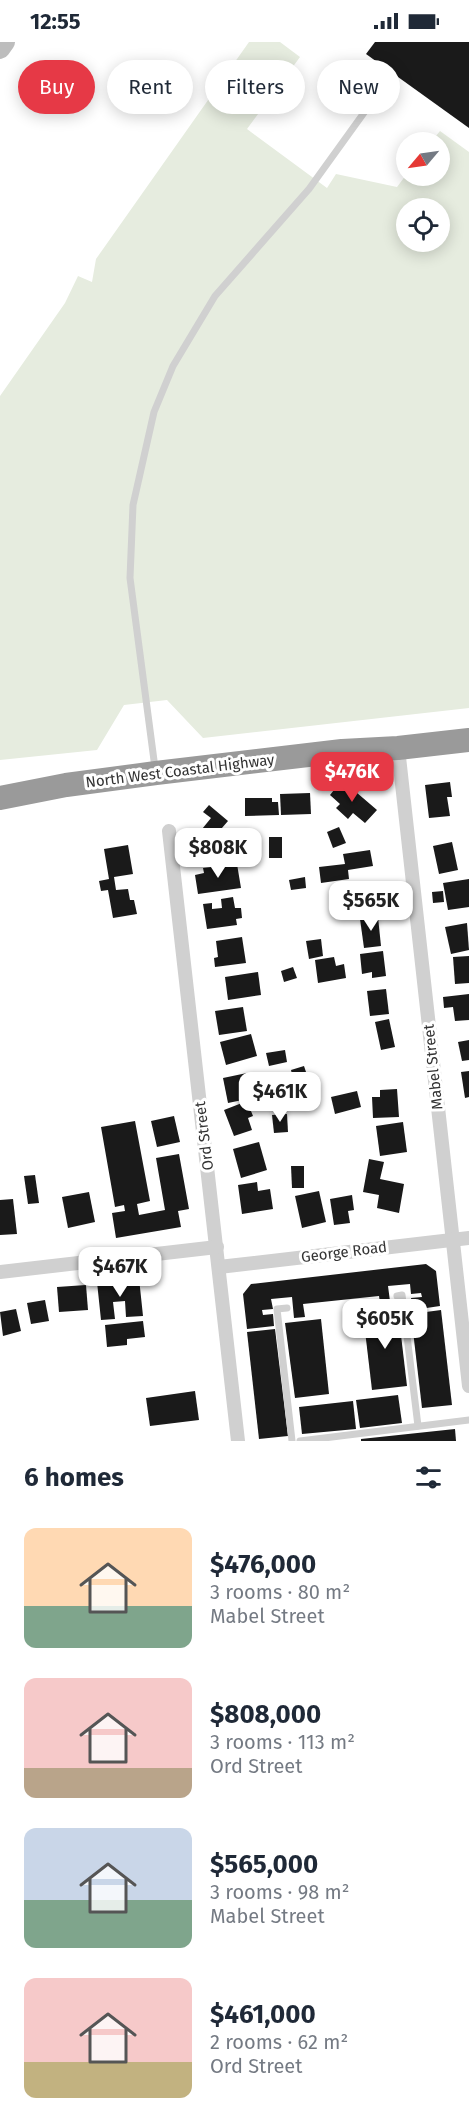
<!DOCTYPE html>
<html lang="en">
<head>
<meta charset="utf-8">
<style>
	body { margin:0; font-family:"Fira Sans",sans-serif; background:#f6f6f7; color:#1f2937; height:100vh; display:flex; flex-direction:column; font-size:22px; white-space:nowrap }
	* { box-sizing:border-box; margin:0 }
	p { font-size:20px; color:#747a83 }
	.icon { flex:none; width:33px; height:33px; fill:none; stroke:currentColor; stroke-width:2; stroke-linecap:round; stroke-linejoin:round }
	.map { position:relative; height:1399px; overflow:hidden }
	.panel { display:flex; flex-direction:column; background:#fff; flex:1 }
	.panel>* { flex:none }
	.top-card { position:absolute; left:18px; top:18px; width:434px; height:54px; display:flex; gap:12px }
	.needle { width:39px; rotate:241deg }
	.buttons { position:absolute; left:396px; top:90px; display:grid; gap:12px }
	.buttons a { display:grid; place-items:center; width:54px; height:54px; border-radius:50%; background:#fff; box-shadow:0 3px 15px #0003; font-size:30px }
	.price { position:absolute; translate:-50% -51px; padding:0 14px; border-radius:12px; background:#fff; color:#222; font-size:20px; line-height:39px; filter:drop-shadow(0 2px 3px #0008) }
	.price::after { content:''; position:absolute; left:50%; top:36px; width:18px; height:14px; margin-left:-9px; background:inherit; clip-path:polygon(0 0,100% 0,50% 100%) }
	.price.selected { background:#e63946; color:#fff }
	ul { padding:0; list-style:none }
	li { display:flex; align-items:center; gap:18px; height:150px; padding:0 24px }
	li span { display:grid; place-items:center; flex:none; width:168px; height:120px; border-radius:12px; color:#555 }
	li>.icon { margin-inline-start:auto }
	span .icon { width:72px; height:72px; fill:#fffc; stroke-width:1 }
	li b { font-size:26px }
	h2 { display:flex; justify-content:space-between; align-items:center; height:72px; padding:0 24px; font-size:26px }
	.tag { padding:0 21px; border-radius:27px; background:#fff; box-shadow:0 3px 15px #0003; font-size:21px; line-height:54px }
	.tag.selected { background:#e63946; color:#fff }
	.status { display:flex; justify-content:space-between; align-items:center; height:42px; padding:0 30px; background:#fff; direction:ltr }
	.status svg { height:16px; fill:currentColor }
	.map>svg:first-child { display:block }
	.green { fill:#e6ecdf; fill-rule:evenodd }
	.building { fill:#1a1a1a }
	.lines { fill:none; stroke-linecap:round; stroke-linejoin:round }
	.lane { stroke:#d0d0d0; stroke-width:7 }
	.street { stroke:#d0d0d0; stroke-width:14 }
	.secondary { stroke:#bdbdbd; stroke-width:20 }
	.highway { stroke:#9a9a9a; stroke-width:24 }
	.labels { text-anchor:middle; dominant-baseline:central; stroke-width:6; stroke-linejoin:round; paint-order:stroke }
	.street-label { font-size:15px; fill:#333; stroke:#fff }
</style>
</head>
<body>
<div class="status"><b>12:55</b><svg viewBox="0 0 49 12"><path d="M0 12V9h3v3zM5 12V6h3v6zM10 12V3h3v9zM15 12V0h3v12zM26 1h20v11H26zM47 4h2v5h-2z"/></svg></div>
<div class="map">
<svg width="469" height="1399" viewBox="0 0 469 1399">
	<rect width="100%" height="100%" fill="#fff"/>
	<path class="green" d="M249,0H280L300,15L247,87L327,146L336,132L397,145L406,133L440,134V100H431L440,89L469,110V666L203,696L167,658L124,663L97,708L0,718V354L65,261L78,234L92,240L96,217ZM406,166H440V200H406Z"/>
	<g class="building">
		<polygon points="375,0 469,0 469,86 366,12"/>
		<polygon points="342,738 377,768 365,781 353,771 348,777 336,766 340,762 330,753"/>
		<polygon points="450,740 452,755 447,755 450,774 429,776 425,743"/>
		<polygon points="310,751 311,772 281,773 280,752"/>
		<polygon points="245,756 272,756 272,760 278,760 279,773 245,774"/>
		<polygon points="209,763 228,779 209,801 198,792 211,776 203,770"/>
		<polygon points="339,785 346,801 333,806 327,790"/>
		<rect x="269" y="795" width="13" height="21"/>
		<polygon points="452,800 458,828 439,832 433,804"/>
		<polygon points="128,803 133,832 114,835 116,848 128,847 130,858 134,858 137,872 113,876 108,848 101,849 99,839 109,837 104,807"/>
		<polygon points="370,808 373,824 348,828 349,837 321,841 319,825 345,822 343,812"/>
		<polygon points="237,822 241,846 198,852 195,833 204,831 203,826"/>
		<polygon points="305,835 306,846 291,848 289,838"/>
		<polygon points="469,837 469,865 448,868 443,841"/>
		<polygon points="378,840 382,867 359,871 355,843"/>
		<polygon points="443,849 444,860 433,861 432,850"/>
		<polygon points="233,855 235,866 241,866 242,876 236,877 237,883 207,887 203,862 212,861 212,867 222,866 221,857"/>
		<polygon points="378,875 381,904 364,906 360,877"/>
		<polygon points="467,881 469,908 451,912 445,885"/>
		<polygon points="242,895 246,921 215,925 214,916 218,915 216,899"/>
		<polygon points="321,897 323,914 309,917 306,899"/>
		<polygon points="383,909 386,934 372,936 372,930 362,932 360,912"/>
		<polygon points="469,914 469,941 455,942 453,915"/>
		<polygon points="334,915 336,924 344,922 346,936 318,941 315,918"/>
		<polygon points="293,925 297,936 284,940 281,929"/>
		<polygon points="258,930 261,953 228,958 225,935"/>
		<polygon points="386,947 389,972 370,974 367,949"/>
		<polygon points="469,952 469,978 455,979 453,965 444,966 443,955"/>
		<polygon points="243,965 247,989 219,993 215,969"/>
		<polygon points="389,977 395,1005 381,1008 375,980"/>
		<polygon points="251,992 257,1014 226,1023 220,1000"/>
		<polygon points="469,998 469,1018 462,1019 458,1000"/>
		<polygon points="285,1008 287,1020 269,1024 266,1011"/>
		<polygon points="304,1024 307,1033 293,1037 291,1028"/>
		<polygon points="469,1029 469,1055 465,1056 461,1030"/>
		<polygon points="247,1031 252,1056 228,1061 223,1036"/>
		<polygon points="397,1047 399,1075 373,1076 372,1055 380,1055 380,1048"/>
		<polygon points="357,1049 361,1065 335,1072 331,1055"/>
		<polygon points="247,1059 253,1074 248,1076 252,1088 234,1094 224,1068"/>
		<polygon points="287,1072 288,1090 274,1091 272,1073"/>
		<polygon points="174,1074 180,1100 157,1105 151,1079"/>
		<polygon points="135,1079 150,1159 137,1162 139,1173 165,1168 156,1116 179,1112 189,1167 178,1169 181,1185 116,1196 112,1171 125,1169 124,1163 115,1165 101,1085"/>
		<polygon points="403,1080 407,1110 380,1114 376,1084"/>
		<polygon points="259,1100 267,1128 241,1136 233,1107"/>
		<polygon points="369,1117 384,1120 380,1137 404,1142 399,1171 377,1166 379,1153 363,1150"/>
		<polygon points="291,1124 304,1124 304,1146 292,1146"/>
		<polygon points="35,1133 39,1161 28,1162 24,1134"/>
		<polygon points="257,1140 258,1149 270,1147 273,1167 242,1172 238,1143"/>
		<polygon points="319,1149 326,1180 302,1186 295,1154"/>
		<polygon points="89,1150 95,1180 68,1186 62,1155"/>
		<polygon points="352,1153 354,1168 348,1169 350,1181 334,1183 330,1157"/>
		<polygon points="13,1157 17,1192 0,1193 0,1158"/>
		<polygon points="426,1222 436,1229 440,1264 413,1268 411,1256 422,1255 421,1251 411,1252 410,1242 388,1244 391,1267 381,1268 379,1254 303,1262 305,1275 294,1276 292,1255 271,1257 273,1267 262,1268 263,1273 273,1272 274,1284 247,1287 243,1252 251,1242"/>
		<polygon points="139,1236 143,1274 126,1275 125,1259 113,1260 115,1277 101,1278 97,1240"/>
		<polygon points="86,1243 88,1268 59,1270 57,1245"/>
		<polygon points="45,1258 49,1279 31,1282 27,1261"/>
		<polygon points="16,1267 21,1289 3,1294 0,1270"/>
		<polygon points="398,1268 407,1344 372,1348 363,1272"/>
		<polygon points="441,1268 452,1363 422,1366 411,1272"/>
		<polygon points="321,1277 329,1352 295,1356 285,1281"/>
		<polygon points="143,1279 145,1295 127,1297 127,1303 107,1305 105,1283"/>
		<polygon points="275,1287 288,1394 259,1397 247,1290"/>
		<polygon points="195,1349 199,1378 150,1384 146,1356"/>
		<polygon points="398,1353 402,1381 360,1386 356,1358"/>
		<polygon points="353,1359 356,1387 302,1392 299,1365"/>
		<polygon points="455,1387 456,1399 361,1399 361,1397"/>
	</g>
	<g class="lines">
		<g class="lane">
			<polyline points="155,726 130,536 133,463 154,370 173,324 215,254 309,147 384,43"/>
			<polyline points="397,1254 402,1253 418,1384"/>
			<polyline points="287,1266 277,1267 292,1399"/>
			<polyline points="300,1399 469,1378"/>
		</g>
		<g class="street">
			<polyline points="398,706 469,1344"/>
			<polyline points="169,789 238,1399"/>
			<polyline points="219,1225 469,1196"/>
			<polyline points="0,1230 217,1205"/>
		</g>
		<polyline class="secondary" points="0,7 5,0"/>
		<polyline class="highway" points="0,756 66,743 156,731 342,709 398,706 469,698"/>
	</g>
	<g class="labels">
		<g class="street-label">
			<text transform="translate(180 729) rotate(-7)">North West Coastal Highway</text>
			<text transform="translate(433 1025) rotate(-96)">Mabel Street</text>
			<text transform="translate(204 1094) rotate(-97)">Ord Street</text>
			<text transform="translate(344 1210) rotate(-7)">George Road</text>
		</g>
	</g>
</svg>
<div class="buttons">
<a><svg class="needle" viewBox="-14 -14 28 28"><path d="M0-13l5 13h-10z" fill="#e53935"/><path d="M0 13l5-13h-10z" fill="#747a83"/></svg></a>
<a><svg class="icon" aria-label="locate" viewBox="0 0 24 24"><circle cx="12" cy="12" r="6"/><path d="M12 2v4M12 18v4M2 12h4M18 12h4"/></svg></a>
</div>
<b class="price selected" style="left:352px;top:761px">$476K</b>
<b class="price" style="left:218px;top:837px">$808K</b>
<b class="price" style="left:371px;top:890px">$565K</b>
<b class="price" style="left:280px;top:1081px">$461K</b>
<b class="price" style="left:120px;top:1256px">$467K</b>
<b class="price" style="left:385px;top:1308px">$605K</b>
<div class="top-card">
<a class="tag selected">Buy</a>
<a class="tag">Rent</a>
<a class="tag">Filters</a>
<a class="tag">New</a>
</div>
</div>
<section class="panel">
<h2>6 homes<svg class="icon" aria-label="filters" viewBox="0 0 24 24"><path d="M4 7h16M4 17h16"/><circle cx="9" cy="7" r="2"/><circle cx="15" cy="17" r="2"/></svg></h2>
<ul>
<li><span style="background:linear-gradient(#ffd9b3 65%,#7fa58c 0)"><svg class="icon" aria-label="home" viewBox="0 0 24 24"><path d="M3 11l9-7 9 7M6 9v11h12V9"/></svg></span><div><b>$476,000</b><p>3 rooms · 80 m²</p><p>Mabel Street</p></div></li>
<li><span style="background:linear-gradient(#f6c9c9 75%,#b9a48a 0)"><svg class="icon" aria-label="home" viewBox="0 0 24 24"><path d="M3 11l9-7 9 7M6 9v11h12V9"/></svg></span><div><b>$808,000</b><p>3 rooms · 113 m²</p><p>Ord Street</p></div></li>
<li><span style="background:linear-gradient(#c9d6e8 60%,#7fa58c 0)"><svg class="icon" aria-label="home" viewBox="0 0 24 24"><path d="M3 11l9-7 9 7M6 9v11h12V9"/></svg></span><div><b>$565,000</b><p>3 rooms · 98 m²</p><p>Mabel Street</p></div></li>
<li><span style="background:linear-gradient(#f6c9c9 70%,#c2b280 0)"><svg class="icon" aria-label="home" viewBox="0 0 24 24"><path d="M3 11l9-7 9 7M6 9v11h12V9"/></svg></span><div><b>$461,000</b><p>2 rooms · 62 m²</p><p>Ord Street</p></div></li>
</ul>
</section>
</body>
</html>
